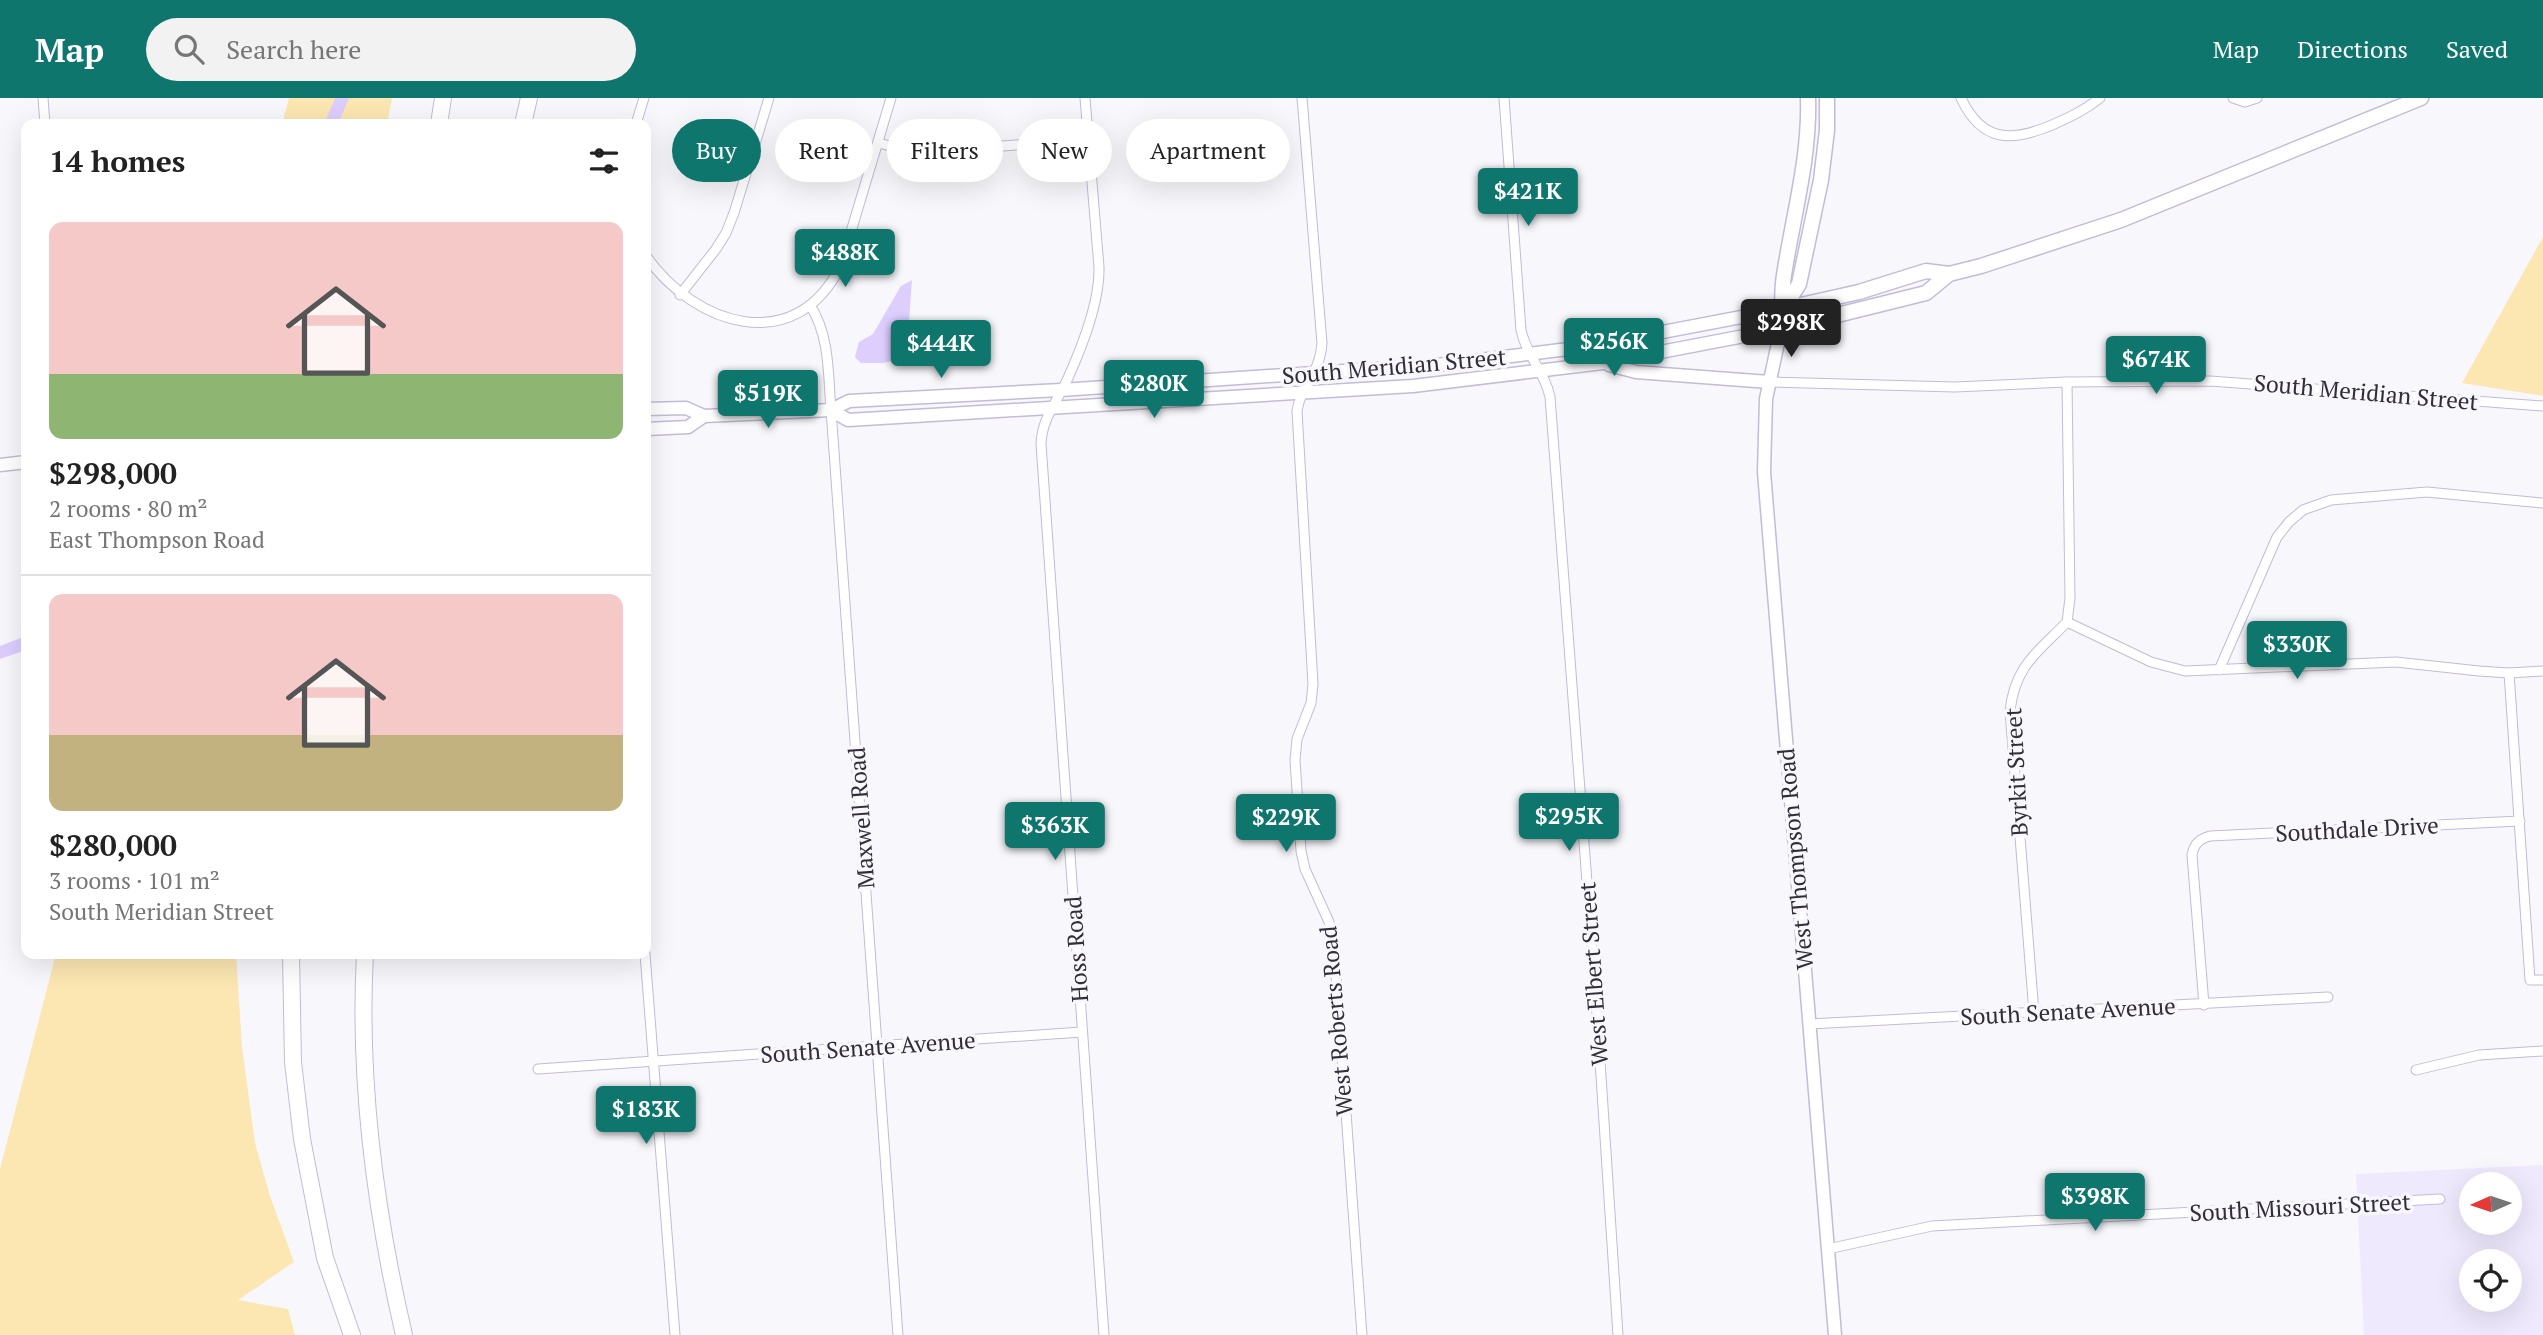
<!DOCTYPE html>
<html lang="en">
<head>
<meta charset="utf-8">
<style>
	body { margin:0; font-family:"PT Serif",serif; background:#f2f2f2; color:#222; height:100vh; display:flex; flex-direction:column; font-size:26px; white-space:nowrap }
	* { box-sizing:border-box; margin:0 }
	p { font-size:23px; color:#767676 }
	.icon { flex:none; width:38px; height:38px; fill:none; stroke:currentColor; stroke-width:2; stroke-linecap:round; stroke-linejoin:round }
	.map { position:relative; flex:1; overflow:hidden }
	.side { position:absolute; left:21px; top:21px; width:630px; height:840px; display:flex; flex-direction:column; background:#fff; border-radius:14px; box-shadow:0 7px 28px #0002 }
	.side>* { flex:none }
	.guide { position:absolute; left:672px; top:21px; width:665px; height:63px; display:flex; gap:14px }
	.needle { width:46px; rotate:267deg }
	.buttons { position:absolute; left:2459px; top:1074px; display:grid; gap:14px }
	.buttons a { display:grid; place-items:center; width:63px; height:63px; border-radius:50%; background:#fff; box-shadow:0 7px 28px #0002; font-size:35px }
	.price { position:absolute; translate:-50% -60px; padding:0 16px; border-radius:7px; background:#0f766e; color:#fff; font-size:23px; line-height:46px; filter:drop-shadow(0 2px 4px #0008) }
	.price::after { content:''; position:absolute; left:50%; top:42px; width:21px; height:16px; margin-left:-10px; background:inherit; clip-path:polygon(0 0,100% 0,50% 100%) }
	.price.on { background:#222; color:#fff }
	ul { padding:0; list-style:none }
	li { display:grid; align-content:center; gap:14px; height:371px; padding:0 28px }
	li+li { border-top:2px solid #e0e0e0 }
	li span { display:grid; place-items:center; height:217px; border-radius:14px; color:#555 }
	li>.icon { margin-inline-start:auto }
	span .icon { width:126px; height:126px; fill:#fffc; stroke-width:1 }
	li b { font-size:30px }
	h2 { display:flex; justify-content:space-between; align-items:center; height:84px; padding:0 28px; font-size:30px }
	.pill { padding:0 24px; border-radius:32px; background:#fff; box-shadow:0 7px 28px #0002; font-size:24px; line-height:63px }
	.pill.on { background:#0f766e; color:#fff }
	header { display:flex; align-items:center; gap:42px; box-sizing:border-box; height:98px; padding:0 35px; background:#0f766e; color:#fff }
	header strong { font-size:33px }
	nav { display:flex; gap:38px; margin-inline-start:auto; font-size:24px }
	.search { width:490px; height:63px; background:#f2f2f2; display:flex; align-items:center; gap:18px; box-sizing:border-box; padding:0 24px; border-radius:38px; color:#767676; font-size:26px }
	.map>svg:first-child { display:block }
	.built { fill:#efe9fe; fill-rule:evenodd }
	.green { fill:#fce7b2 }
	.water { fill:#ddcefe }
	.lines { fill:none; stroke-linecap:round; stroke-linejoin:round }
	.minor-casing { stroke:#c3bbd7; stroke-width:11 }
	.secondary-casing { stroke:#c3bbd7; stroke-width:15 }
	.primary-casing { stroke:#c3bbd7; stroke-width:17 }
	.motorway-casing { stroke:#c3bbd7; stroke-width:18 }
	.minor { stroke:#fff; stroke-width:9 }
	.secondary { stroke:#fff; stroke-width:12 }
	.primary { stroke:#fff; stroke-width:14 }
	.motorway { stroke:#fff; stroke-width:16 }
	.labels { text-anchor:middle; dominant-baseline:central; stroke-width:7; stroke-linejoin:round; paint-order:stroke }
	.street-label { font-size:23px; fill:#322e39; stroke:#f8f7fc }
</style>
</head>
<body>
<header>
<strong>Map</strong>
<div class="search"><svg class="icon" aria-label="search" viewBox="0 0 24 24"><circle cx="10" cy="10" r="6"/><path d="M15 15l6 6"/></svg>Search here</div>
<nav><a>Map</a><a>Directions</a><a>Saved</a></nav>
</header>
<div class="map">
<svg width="2543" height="1237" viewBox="0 0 2543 1237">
	<rect width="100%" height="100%" fill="#f8f7fc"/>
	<path class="built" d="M2543,1067V1237H2364L2356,1076ZM2471,1087H2510V1125H2471ZM2471,1164H2510V1202H2471Z"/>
	<g class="green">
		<polygon points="289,0 392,0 387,26 282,26"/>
		<polygon points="2543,139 2543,298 2462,285"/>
		<polygon points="56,856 236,856 242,949 255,1045 270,1098 294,1164 238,1202 288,1211 295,1237 0,1237 0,1071"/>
	</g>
	<g class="water">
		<polygon points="335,0 349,0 338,26 324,26"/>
		<polygon points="912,182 907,251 898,262 883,265 861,265 855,259 859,244 873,236 901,188"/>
		<polygon points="26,538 26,552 0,561 0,548"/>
	</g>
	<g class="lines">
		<g class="minor-casing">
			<g id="minor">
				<polyline points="43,0 45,26"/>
				<path d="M1085,0L1099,169C1100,203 1082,249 1068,280C1058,303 1042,319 1041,346L1104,1237"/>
				<path d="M1302,0L1322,245C1320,277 1301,286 1297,313L1313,586L1311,605L1297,641L1295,662L1301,753L1305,771L1329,824L1334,848L1362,1237"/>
				<path d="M1504,0L1521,232C1526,257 1545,274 1550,299L1596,902L1618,1237"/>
				<path d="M1961,0C1982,45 2012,44 2052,27C2070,19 2085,12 2100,0"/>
				<polyline points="2233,0 2245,4 2257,0"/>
				<polyline points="636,26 644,0"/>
				<polyline points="879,45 905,52 932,54 1088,41"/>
				<path d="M646,158C695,228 796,260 841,167L891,0"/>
				<polyline points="680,197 716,151 726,135 734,115 769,0"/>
				<path d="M810,207C830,238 828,276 831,312L898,1237"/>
				<polyline points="1769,284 1955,289 2067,284 2210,283 2543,308"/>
				<polyline points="2067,524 2151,564 2185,573 2396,564 2479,573 2509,575 2543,573"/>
				<polyline points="2219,572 2277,439 2289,424 2303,412 2331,402 2427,394 2543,405"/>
				<polyline points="2509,575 2530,882 2543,882"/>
				<polyline points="645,856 675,1237"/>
				<path d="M2204,907L2192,757C2194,746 2199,741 2210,738L2520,723"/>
				<path d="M2034,915L2010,613C2015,567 2038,554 2067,524L2070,500L2067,284"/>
				<polyline points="1809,926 2328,899"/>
				<polyline points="538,971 1082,934"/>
				<polyline points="2416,972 2479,957 2543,953"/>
				<polyline points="1828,1151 1932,1128 2440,1101"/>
			</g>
		</g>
		<g class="secondary-casing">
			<g id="secondary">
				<polyline points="1609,267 1636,274 1769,284"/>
				<polyline points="646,311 686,310 704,318 831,312 849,303 1061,292 1447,266 1584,249 1783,211"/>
				<polyline points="831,312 848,322 1413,288 1603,265 1781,231 1766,301 1764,374 1835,1237"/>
				<polyline points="646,331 688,329 704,318"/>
				<polyline points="0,367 26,364"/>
			</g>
		</g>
		<g class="primary-casing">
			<g id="primary">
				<path d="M1808,0C1810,60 1793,118 1784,177C1781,195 1783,213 1781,231L1926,195L1949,176"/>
				<polyline points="1784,210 1799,186 1821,82 1827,32 1827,0"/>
				<polyline points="1783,211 1859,194 1926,173 1949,176 1981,168 2121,122 2421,0"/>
			</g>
		</g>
		<g class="motorway-casing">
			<g id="motorway">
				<polyline points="439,26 443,0"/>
				<polyline points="523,26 529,0"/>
				<polyline points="291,856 293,964 302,1041 325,1160 352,1237"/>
				<path d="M365,856C358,984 375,1112 404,1237"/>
			</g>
		</g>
		<use href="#minor" class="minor"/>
		<use href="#secondary" class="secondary"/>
		<use href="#primary" class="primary"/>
		<use href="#motorway" class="motorway"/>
	</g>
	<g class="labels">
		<g class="street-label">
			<text transform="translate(1394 268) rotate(-5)">South Meridian Street</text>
			<text transform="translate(2366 294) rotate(5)">South Meridian Street</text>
			<text transform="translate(2016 674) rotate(-93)">Byrkit Street</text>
			<text transform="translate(861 720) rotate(-94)">Maxwell Road</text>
			<text transform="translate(2357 731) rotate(-3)">Southdale Drive</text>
			<text transform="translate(1795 761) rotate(-95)">West Thompson Road</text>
			<text transform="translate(1076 851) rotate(-94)">Hoss Road</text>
			<text transform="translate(1593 876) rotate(-94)">West Elbert Street</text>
			<text transform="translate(2068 913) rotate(-3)">South Senate Avenue</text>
			<text transform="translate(1336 923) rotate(-95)">West Roberts Road</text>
			<text transform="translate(868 949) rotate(-4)">South Senate Avenue</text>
			<text transform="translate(2300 1109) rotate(-3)">South Missouri Street</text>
		</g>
	</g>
</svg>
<div class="buttons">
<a><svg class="needle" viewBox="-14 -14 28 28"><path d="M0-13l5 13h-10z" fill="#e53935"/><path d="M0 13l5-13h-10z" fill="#767676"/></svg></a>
<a><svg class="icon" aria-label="locate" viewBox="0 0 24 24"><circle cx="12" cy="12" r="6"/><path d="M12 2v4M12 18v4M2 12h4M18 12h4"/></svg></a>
</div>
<b class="price" style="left:1528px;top:130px">$421K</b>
<b class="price" style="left:845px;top:191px">$488K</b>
<b class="price on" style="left:1791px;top:261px">$298K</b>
<b class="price" style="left:1614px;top:280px">$256K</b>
<b class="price" style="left:941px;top:282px">$444K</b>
<b class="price" style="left:2156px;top:298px">$674K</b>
<b class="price" style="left:1154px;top:322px">$280K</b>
<b class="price" style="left:768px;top:332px">$519K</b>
<b class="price" style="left:2297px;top:583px">$330K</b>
<b class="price" style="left:1569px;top:755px">$295K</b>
<b class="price" style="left:1286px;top:756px">$229K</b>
<b class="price" style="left:1055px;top:764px">$363K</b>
<b class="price" style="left:646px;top:1048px">$183K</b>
<b class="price" style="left:2095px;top:1135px">$398K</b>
<div class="guide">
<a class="pill on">Buy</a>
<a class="pill">Rent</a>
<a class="pill">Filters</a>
<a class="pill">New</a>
<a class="pill">Apartment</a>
</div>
<section class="side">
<h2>14 homes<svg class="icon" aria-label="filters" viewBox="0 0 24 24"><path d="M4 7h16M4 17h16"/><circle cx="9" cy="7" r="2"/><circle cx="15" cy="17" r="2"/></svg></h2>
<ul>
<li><span style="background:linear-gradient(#f6c9c9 70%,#8fb573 0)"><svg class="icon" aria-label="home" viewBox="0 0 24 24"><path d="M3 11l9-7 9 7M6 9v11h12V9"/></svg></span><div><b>$298,000</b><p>2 rooms · 80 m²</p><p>East Thompson Road</p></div></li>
<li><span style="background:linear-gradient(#f6c9c9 65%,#c2b280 0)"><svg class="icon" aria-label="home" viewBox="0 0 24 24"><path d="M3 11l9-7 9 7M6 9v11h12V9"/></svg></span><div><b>$280,000</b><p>3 rooms · 101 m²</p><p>South Meridian Street</p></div></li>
</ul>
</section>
</div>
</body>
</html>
